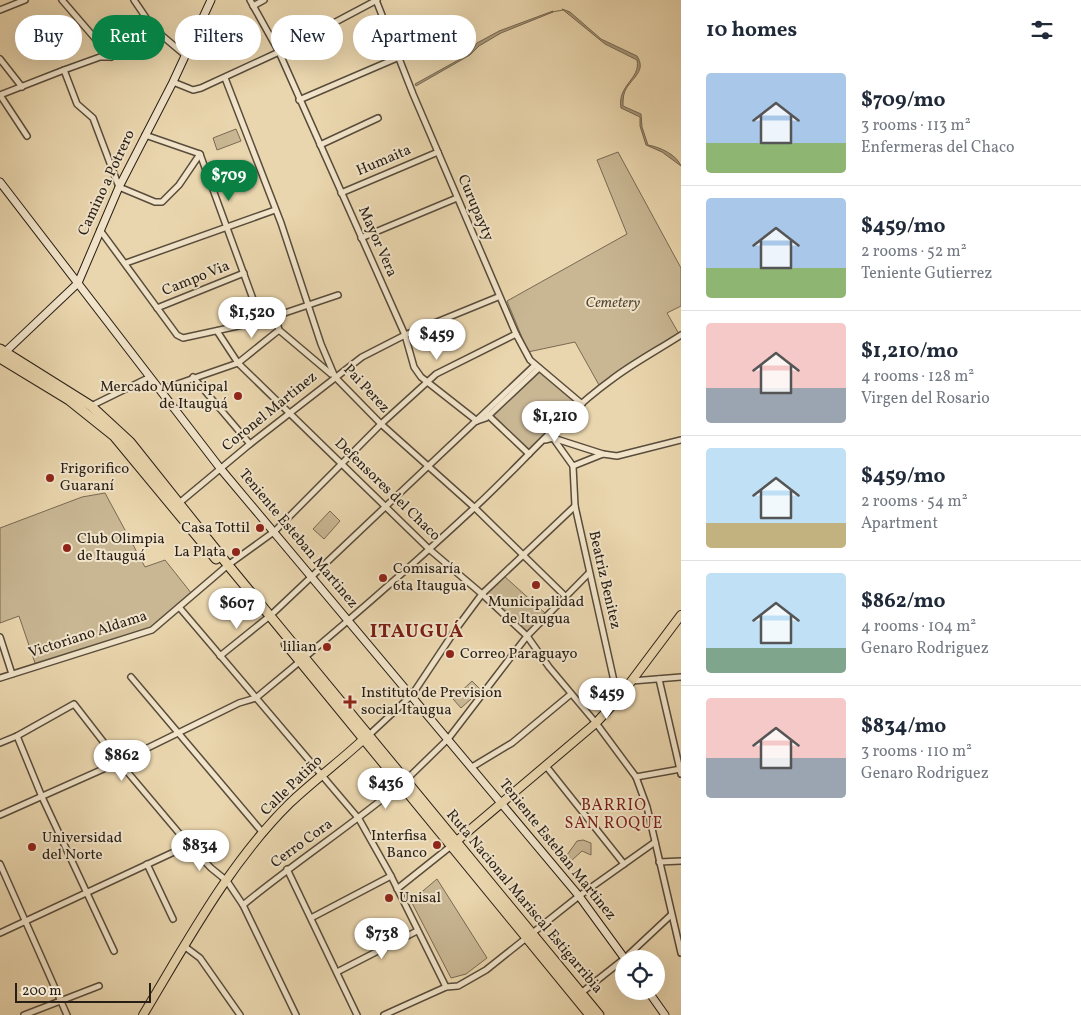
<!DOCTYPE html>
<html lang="en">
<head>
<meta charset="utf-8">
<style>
	body { margin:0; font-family:Vollkorn,serif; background:#f6f6f7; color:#1f2937; height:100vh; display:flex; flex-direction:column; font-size:19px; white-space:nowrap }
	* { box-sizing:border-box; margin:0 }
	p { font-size:16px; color:#747a83 }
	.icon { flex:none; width:28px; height:28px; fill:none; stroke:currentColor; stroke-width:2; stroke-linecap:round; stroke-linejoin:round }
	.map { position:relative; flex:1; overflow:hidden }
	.drawer { display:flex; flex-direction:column; background:#fff; width:400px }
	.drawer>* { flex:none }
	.guide { position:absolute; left:15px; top:15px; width:475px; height:45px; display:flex; gap:10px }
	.buttons { position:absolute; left:615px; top:950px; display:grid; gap:10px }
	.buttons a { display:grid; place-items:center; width:50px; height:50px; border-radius:50%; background:#fff; box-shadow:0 5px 20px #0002; font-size:25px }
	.scale { position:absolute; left:15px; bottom:12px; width:136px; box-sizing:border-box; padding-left:5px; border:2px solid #271e15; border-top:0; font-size:14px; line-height:18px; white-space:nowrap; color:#271e15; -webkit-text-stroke:4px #f1e4ca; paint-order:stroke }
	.price { position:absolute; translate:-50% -42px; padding:0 11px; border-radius:18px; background:#fff; color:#222; font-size:16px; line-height:32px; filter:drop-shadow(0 1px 2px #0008) }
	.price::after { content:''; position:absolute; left:50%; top:30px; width:15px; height:11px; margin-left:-8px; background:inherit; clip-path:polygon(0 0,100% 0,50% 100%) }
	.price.active { background:#0b8043; color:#fff }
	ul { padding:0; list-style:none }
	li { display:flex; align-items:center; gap:15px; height:125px; padding:0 25px }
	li+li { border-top:1px solid #e0e1e3 }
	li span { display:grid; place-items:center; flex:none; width:140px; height:100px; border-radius:5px; color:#555 }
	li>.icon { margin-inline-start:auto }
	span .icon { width:60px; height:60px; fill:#fffc; stroke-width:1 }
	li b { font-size:21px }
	h2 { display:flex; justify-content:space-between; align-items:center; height:60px; padding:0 25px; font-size:21px }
	.chip { padding:0 18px; border-radius:22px; background:#fff; box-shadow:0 5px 20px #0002; font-size:18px; line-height:45px }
	.chip.active { background:#0b8043; color:#fff }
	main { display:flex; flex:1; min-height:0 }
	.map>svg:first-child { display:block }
	.green { fill:#c9b794; stroke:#786a54 }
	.water { fill:#a8977a; stroke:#746752 }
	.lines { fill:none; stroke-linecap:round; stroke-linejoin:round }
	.stream { stroke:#746752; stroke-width:1 }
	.street-casing { stroke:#584c3b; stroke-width:8 }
	.secondary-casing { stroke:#271e15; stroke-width:9 }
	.primary-casing { stroke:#271e15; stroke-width:10 }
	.highway-casing { stroke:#271e15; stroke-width:11 }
	.street { stroke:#f1e4ca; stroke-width:5 }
	.secondary { stroke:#f1e4ca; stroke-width:7 }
	.primary { stroke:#ead6ae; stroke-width:8 }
	.highway { stroke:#ead6ae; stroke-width:9 }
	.poi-dot { fill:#8f2418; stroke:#f1e4ca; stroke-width:2 }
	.labels { text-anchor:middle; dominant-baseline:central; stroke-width:4; stroke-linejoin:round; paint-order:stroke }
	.street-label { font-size:15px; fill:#271e15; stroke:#f1e4ca }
	.park-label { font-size:15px; font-style:italic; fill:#584c3b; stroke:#f1e4ca }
	.poi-label { font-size:15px; fill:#271e15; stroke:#f1e4ca; text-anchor:start }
	.neighbourhood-label { font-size:16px; letter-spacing:1px; fill:#7a1f14; stroke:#f1e4ca }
	.district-label { font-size:20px; font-weight:bold; letter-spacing:1px; fill:#7a1f14; stroke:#f1e4ca }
</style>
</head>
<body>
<main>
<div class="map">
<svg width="681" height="1015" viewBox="0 0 681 1015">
	<rect width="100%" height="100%" fill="#ead6ae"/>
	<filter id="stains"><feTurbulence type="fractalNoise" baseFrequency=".004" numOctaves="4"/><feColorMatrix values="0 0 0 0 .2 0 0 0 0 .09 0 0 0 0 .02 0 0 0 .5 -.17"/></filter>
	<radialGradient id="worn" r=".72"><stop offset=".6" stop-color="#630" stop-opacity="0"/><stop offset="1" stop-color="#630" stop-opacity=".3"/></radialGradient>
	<g class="green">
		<polygon points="236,129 241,141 217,150 213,138"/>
		<polygon points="618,152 681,268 681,306 667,313 679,334 599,385 575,342 528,352 507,301 627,234 597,160"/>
		<polygon points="539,371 581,404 529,451 492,414"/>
		<polygon points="105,493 145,567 165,560 192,594 149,630 36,666 19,616 0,623 0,528 82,497"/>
		<polygon points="330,511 340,521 324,539 313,529"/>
		<polygon points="504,576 545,613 527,632 486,595"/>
		<polygon points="472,681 481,690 461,708 453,699"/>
		<polygon points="583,840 591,843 591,855 582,851 571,861 567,855 577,841"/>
		<polygon points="437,879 487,958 466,974 451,978 411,901"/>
	</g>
	<g class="water">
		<path d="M562,9L570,12L601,39L637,56C648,73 628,79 624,94C623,98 623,102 623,106L641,114L642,127L648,145C660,147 677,155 681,166L662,152L646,145L640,126V117L621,108C617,85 641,79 637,60L605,44Z"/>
		<polygon points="553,11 553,12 501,33 479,46 470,55 416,86 415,84 471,53 477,43 499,31"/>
	</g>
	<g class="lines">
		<polyline class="stream" points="552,12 563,10"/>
		<g class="street-casing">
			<g id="street">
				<polyline points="62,0 111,57"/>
				<polyline points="134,0 153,28 185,55"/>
				<polyline points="250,0 279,52 405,335 414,367 421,377 477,421"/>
				<polyline points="376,0 413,94 516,334 530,360 582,404"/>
				<polyline points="253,6 264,0"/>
				<polyline points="0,10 25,0"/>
				<polyline points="394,48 434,26"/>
				<polyline points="0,59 22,87"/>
				<polyline points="64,70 77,104 93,118 119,187 155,202 162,202 179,185 200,154"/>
				<polyline points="225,78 281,223 321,344 335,377 381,424 475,508 565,596"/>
				<polyline points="173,82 193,90 201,88 279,52 377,0"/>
				<polyline points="299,100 397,58"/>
				<polyline points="145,135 200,154 261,321"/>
				<polyline points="27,136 0,95 64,70 100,57 111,57 153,28"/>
				<polyline points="320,145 378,118"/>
				<polyline points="341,193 438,152"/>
				<polyline points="100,230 177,335 183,338 261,321 338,295"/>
				<polyline points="361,238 457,198"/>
				<polyline points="126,263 275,210"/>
				<polyline points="157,308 244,273"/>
				<polyline points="275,314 279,330 331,374"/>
				<polyline points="217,331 238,363 429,549 482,594 527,636 549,667 596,723 636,777 647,807 681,953"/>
				<polyline points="193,377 250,444"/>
				<polyline points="160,390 238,363 279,330"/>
				<polyline points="91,406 150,377"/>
				<polyline points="488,415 529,454"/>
				<polyline points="477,421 486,418 539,368"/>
				<polyline points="553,438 573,466 603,454"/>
				<polyline points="545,440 553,438 603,454 617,456 681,440"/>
				<polyline points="573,466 575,506 618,699"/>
				<polyline points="178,504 250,444 362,357 405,335 498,297"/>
				<polyline points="179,607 359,819 391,876 446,987"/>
				<polyline points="270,616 535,365"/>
				<polyline points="0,637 12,674"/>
				<polyline points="220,656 266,619"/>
				<polyline points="131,677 263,833"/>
				<polyline points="0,678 152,630 228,565 275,531 381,424 436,374 516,334"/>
				<polyline points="659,679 681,774"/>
				<polyline points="632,681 681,677"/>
				<polyline points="369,735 412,695 456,629 482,594 575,506"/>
				<polyline points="17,736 42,797 114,951"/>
				<polyline points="0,743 17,736 74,704 119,762 189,845 211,868 227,881 243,905 296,1015"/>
				<polyline points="546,766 624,864"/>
				<polyline points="472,767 512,743 571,694"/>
				<polyline points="636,777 681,769"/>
				<polyline points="405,781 448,739 527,636 589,573"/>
				<path d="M0,815L119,762L239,703L256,698C330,637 402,575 473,509C519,467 560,417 611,380C633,363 658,350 681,335"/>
				<polyline points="659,862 681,861"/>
				<polyline points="0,864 67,1015"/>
				<polyline points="147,864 173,919"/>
				<polyline points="287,869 357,1015"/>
				<polyline points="397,889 451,846"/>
				<path d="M243,905C294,863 349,827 400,785"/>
				<polyline points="311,918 391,876"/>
				<polyline points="0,933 189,845"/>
				<polyline points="184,946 200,958 240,1015"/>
				<polyline points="624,959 671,915"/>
				<polyline points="337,972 417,931"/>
				<polyline points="581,993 624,959"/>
				<polyline points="24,1015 99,986"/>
				<polyline points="384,1015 446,987 458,986 486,970 579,896 655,842"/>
			</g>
		</g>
		<g class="secondary-casing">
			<g id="secondary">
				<polyline points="0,182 220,468 579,896 625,959"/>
				<polyline points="2,355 78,283 119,187 173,82 211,0"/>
				<polyline points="648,991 665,1015"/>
			</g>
		</g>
		<g class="primary-casing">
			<g id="primary">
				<polyline points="452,845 596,723 618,699 681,615"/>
				<path d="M143,1015C187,942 229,863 290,803C314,780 342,760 367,736"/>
			</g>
		</g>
		<g class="highway-casing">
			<g id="highway">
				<polyline points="0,349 91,406 130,442 228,565 599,1015"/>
				<polyline points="0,358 69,400 114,436 216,559"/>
				<polyline points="286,644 590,1015"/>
			</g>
		</g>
		<use href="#street" class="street"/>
		<use href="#secondary" class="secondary"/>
		<use href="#primary" class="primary"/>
		<use href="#highway" class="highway"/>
	</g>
	<g class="poi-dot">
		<circle cx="238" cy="396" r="5"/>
		<circle cx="50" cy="478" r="5"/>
		<circle cx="260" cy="528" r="5"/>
		<circle cx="67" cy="548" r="5"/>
		<circle cx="236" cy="552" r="5"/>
		<circle cx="383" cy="578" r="5"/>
		<circle cx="536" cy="585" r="5"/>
		<circle cx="327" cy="647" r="5"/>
		<circle cx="450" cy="654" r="5"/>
		<path d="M347.5 694.5h5v5h5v5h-5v5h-5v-5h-5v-5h5z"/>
		<circle cx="437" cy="845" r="5"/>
		<circle cx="32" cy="847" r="5"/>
		<circle cx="389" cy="898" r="5"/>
	</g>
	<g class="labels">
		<g class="street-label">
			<text transform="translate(384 161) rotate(-23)">Humaita</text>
			<text transform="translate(107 183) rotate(-65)">Camino a Potrero</text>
			<text transform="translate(475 208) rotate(67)">Curupayty</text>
			<text transform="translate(377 242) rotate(66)">Mayor Vera</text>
			<text transform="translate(196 279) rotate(-22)">Campo Via</text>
			<text transform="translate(366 389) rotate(47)">Pai Perez</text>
			<text transform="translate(270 412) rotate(-39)">Coronel Martinez</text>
			<text transform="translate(387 490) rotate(44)">Defensores del Chaco</text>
			<text transform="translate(298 539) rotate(50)">Teniente Esteban Martinez</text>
			<text transform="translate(604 580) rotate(77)">Beatriz Benitez</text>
			<text transform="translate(88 635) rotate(-18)">Victoriano Aldama</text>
			<text transform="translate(292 786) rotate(-44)">Calle Patiño</text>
			<text transform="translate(302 844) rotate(-36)">Cerro Cora</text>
			<text transform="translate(557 850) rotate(51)">Teniente Esteban Martinez</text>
			<text transform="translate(524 902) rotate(50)">Ruta Nacional Mariscal Estigarribia</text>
		</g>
		<g class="park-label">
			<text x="613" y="303">Cemetery</text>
		</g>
		<g class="poi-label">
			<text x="228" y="387" text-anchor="end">Mercado Municipal<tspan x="228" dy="17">de Itauguá</tspan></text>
			<text x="60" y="469">Frigorifico<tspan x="60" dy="17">Guaraní</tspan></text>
			<text x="250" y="528" text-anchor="end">Casa Tottil</text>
			<text x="77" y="539">Club Olimpia<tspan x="77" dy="17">de Itauguá</tspan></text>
			<text x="226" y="552" text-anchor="end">La Plata</text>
			<text x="393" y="569">Comisaría<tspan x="393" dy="17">6ta Itaugua</tspan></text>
			<text x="536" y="602" text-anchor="middle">Municipalidad<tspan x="536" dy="17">de Itaugua</tspan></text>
			<text x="317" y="647" text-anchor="end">lilian</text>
			<text x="460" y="654">Correo Paraguayo</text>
			<text x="361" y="693">Instituto de Prevision<tspan x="361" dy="17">social Itaugua</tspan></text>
			<text x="427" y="836" text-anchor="end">Interfisa<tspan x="427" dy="17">Banco</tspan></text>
			<text x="42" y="838">Universidad<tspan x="42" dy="17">del Norte</tspan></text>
			<text x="399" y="898">Unisal</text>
		</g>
		<g class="neighbourhood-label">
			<text x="614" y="806">BARRIO<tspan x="614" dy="18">SAN ROQUE</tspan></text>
		</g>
		<g class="district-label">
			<text x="417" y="632">ITAUGUÁ</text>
		</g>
	</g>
	<rect width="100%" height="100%" filter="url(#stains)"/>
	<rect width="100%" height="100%" fill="url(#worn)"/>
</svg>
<div class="buttons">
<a><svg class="icon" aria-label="locate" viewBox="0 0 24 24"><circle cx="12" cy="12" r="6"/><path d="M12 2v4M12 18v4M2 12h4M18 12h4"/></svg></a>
</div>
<div class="scale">200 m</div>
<b class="price active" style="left:229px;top:202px">$709</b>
<b class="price" style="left:252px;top:339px">$1,520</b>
<b class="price" style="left:437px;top:361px">$459</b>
<b class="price" style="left:555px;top:443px">$1,210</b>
<b class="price" style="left:237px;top:630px">$607</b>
<b class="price" style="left:607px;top:720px">$459</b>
<b class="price" style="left:122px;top:782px">$862</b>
<b class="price" style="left:386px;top:810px">$436</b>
<b class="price" style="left:200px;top:872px">$834</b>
<b class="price" style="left:382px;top:960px">$738</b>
<div class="guide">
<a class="chip">Buy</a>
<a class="chip active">Rent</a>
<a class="chip">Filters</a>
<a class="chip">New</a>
<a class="chip">Apartment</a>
</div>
</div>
<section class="drawer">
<h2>10 homes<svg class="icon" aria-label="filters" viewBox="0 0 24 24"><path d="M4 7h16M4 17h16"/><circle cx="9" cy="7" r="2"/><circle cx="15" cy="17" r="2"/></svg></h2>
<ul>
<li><span style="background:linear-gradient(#a9c7e8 70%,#8fb573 0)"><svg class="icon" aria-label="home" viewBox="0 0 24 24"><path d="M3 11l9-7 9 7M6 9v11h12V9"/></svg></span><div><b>$709/mo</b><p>3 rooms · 113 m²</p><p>Enfermeras del Chaco</p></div></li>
<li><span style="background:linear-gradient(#a9c7e8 70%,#8fb573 0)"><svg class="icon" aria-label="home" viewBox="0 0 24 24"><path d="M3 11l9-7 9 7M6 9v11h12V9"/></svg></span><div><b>$459/mo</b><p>2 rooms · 52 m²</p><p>Teniente Gutierrez</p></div></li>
<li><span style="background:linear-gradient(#f6c9c9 65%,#9aa5b1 0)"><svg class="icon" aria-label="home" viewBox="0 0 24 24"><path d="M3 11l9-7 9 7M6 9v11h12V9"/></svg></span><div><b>$1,210/mo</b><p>4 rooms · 128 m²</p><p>Virgen del Rosario</p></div></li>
<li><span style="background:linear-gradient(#bfe0f5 75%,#c2b280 0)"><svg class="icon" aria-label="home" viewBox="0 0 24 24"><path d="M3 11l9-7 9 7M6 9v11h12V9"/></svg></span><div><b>$459/mo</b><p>2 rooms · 54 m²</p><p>Apartment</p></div></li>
<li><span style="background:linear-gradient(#bfe0f5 75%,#7fa58c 0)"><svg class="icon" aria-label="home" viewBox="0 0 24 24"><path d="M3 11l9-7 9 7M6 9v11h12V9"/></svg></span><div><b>$862/mo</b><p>4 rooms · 104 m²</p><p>Genaro Rodriguez</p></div></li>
<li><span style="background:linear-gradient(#f6c9c9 60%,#9aa5b1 0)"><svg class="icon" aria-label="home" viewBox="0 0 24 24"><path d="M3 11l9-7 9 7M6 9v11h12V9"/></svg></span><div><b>$834/mo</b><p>3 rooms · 110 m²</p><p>Genaro Rodriguez</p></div></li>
</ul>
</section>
</main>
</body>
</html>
